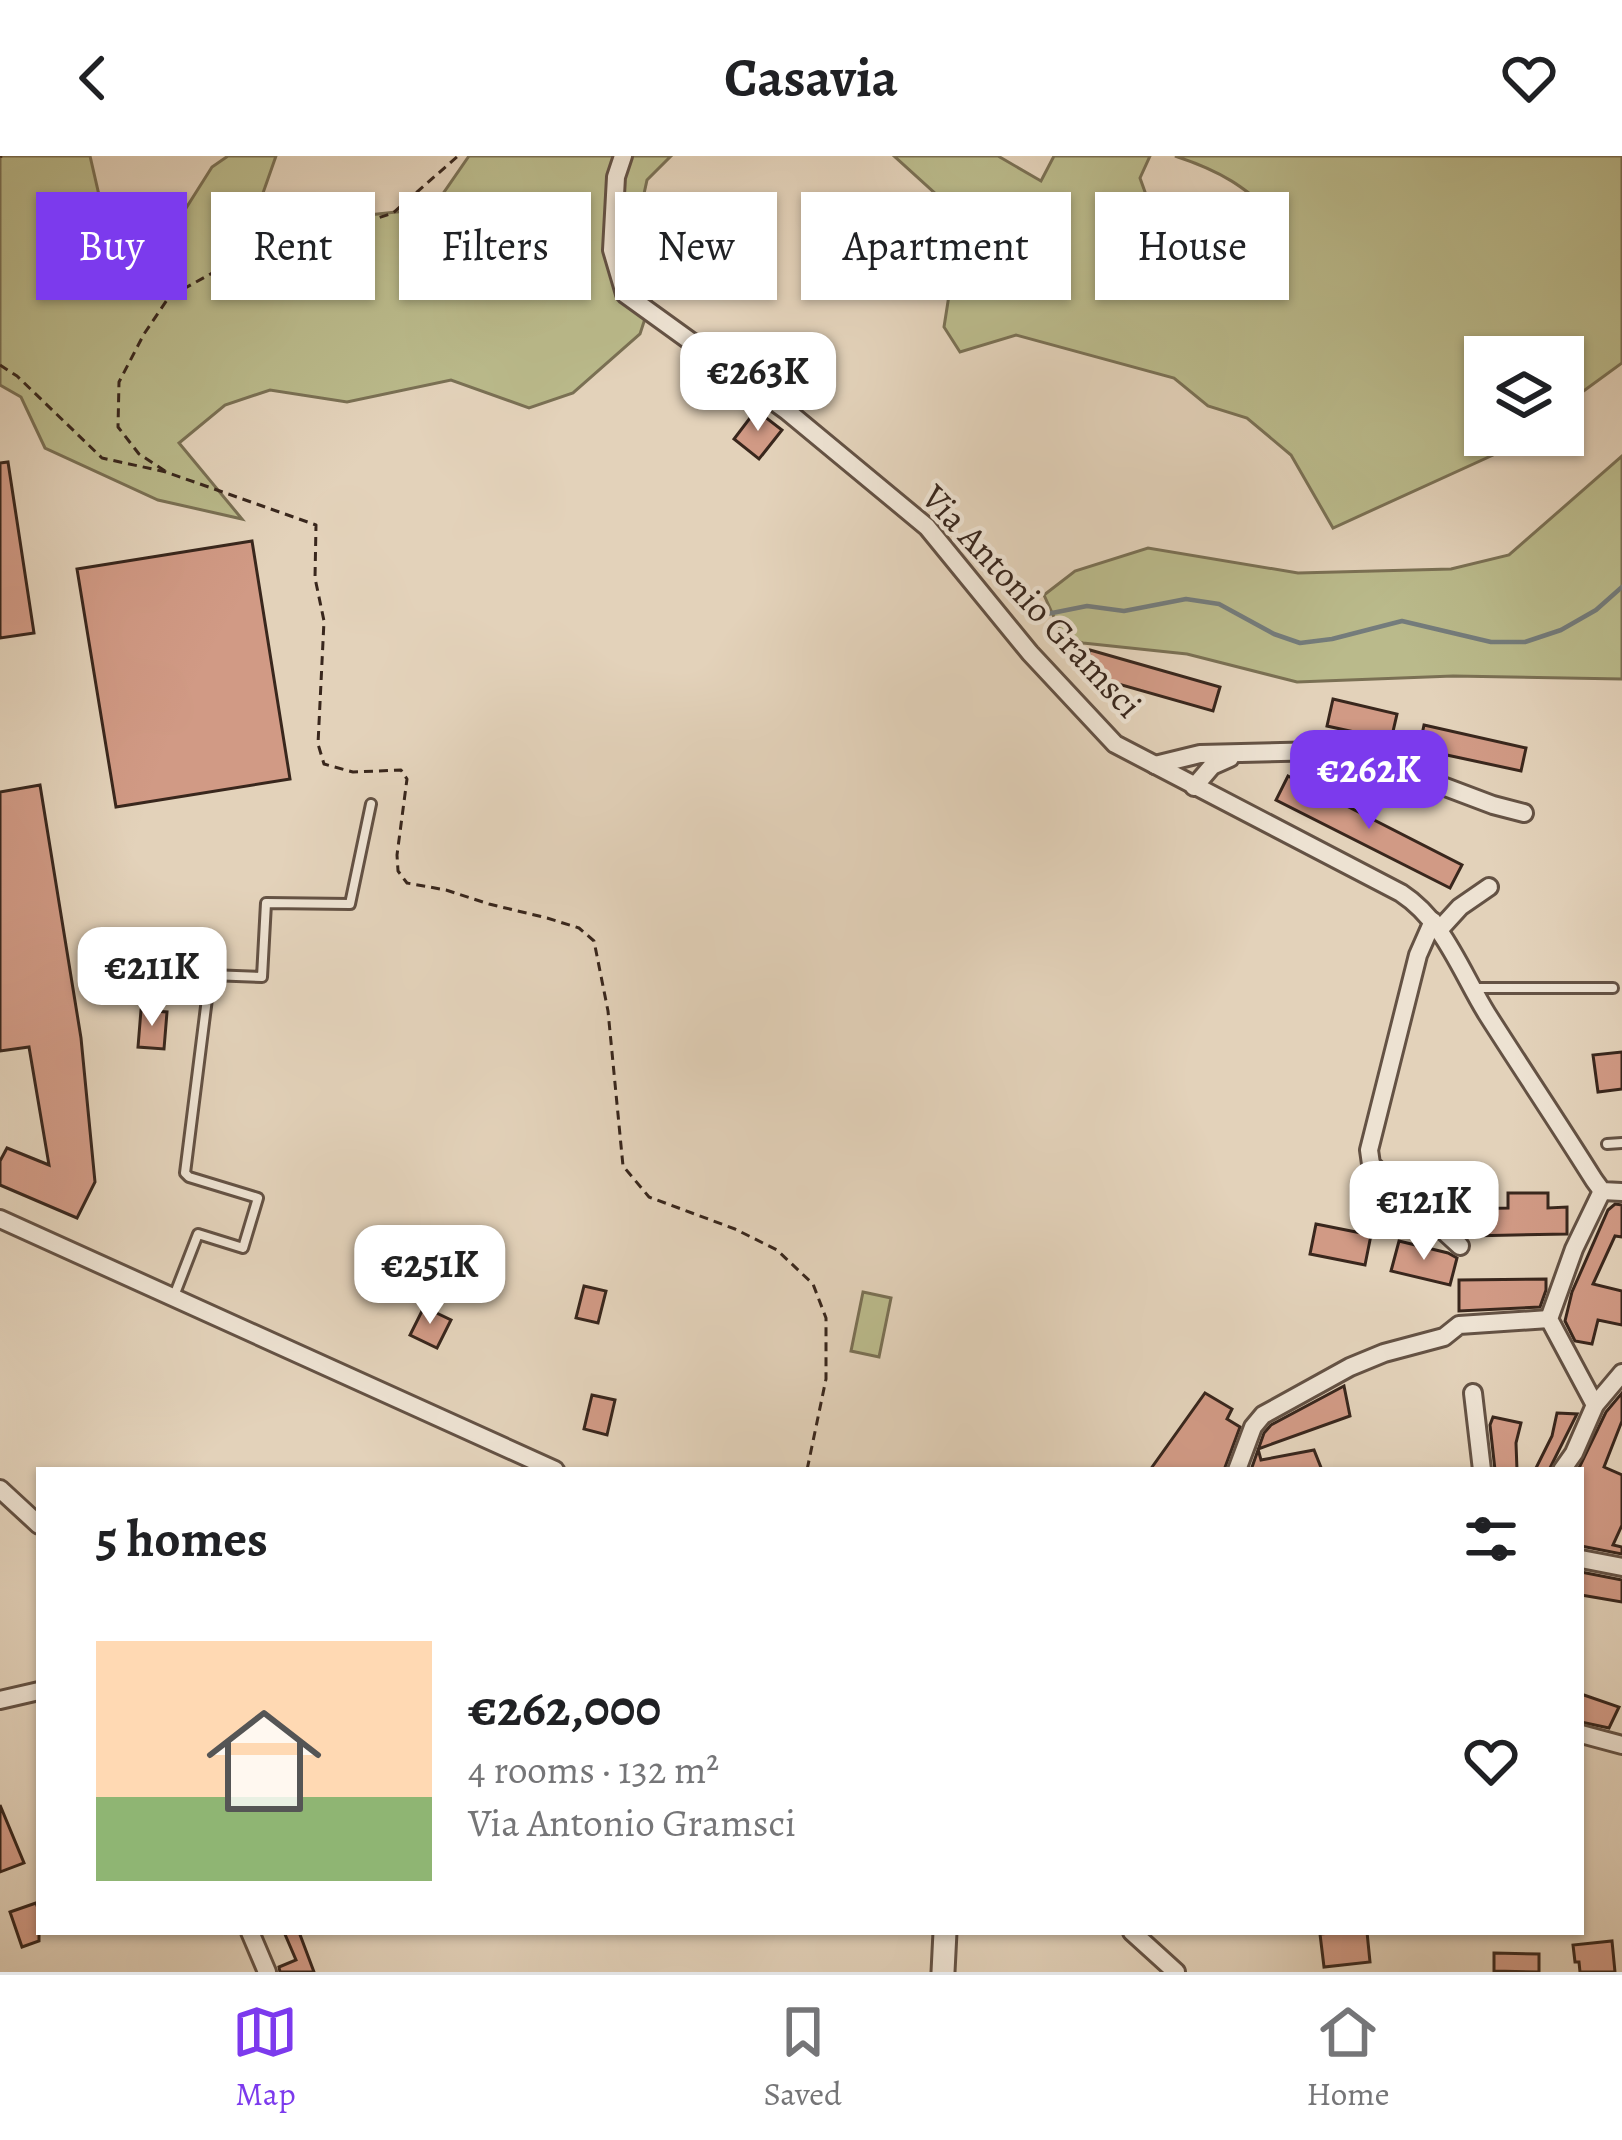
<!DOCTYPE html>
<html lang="en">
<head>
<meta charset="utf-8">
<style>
	body { margin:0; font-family:Alegreya,serif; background:#f2f2f2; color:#202124; height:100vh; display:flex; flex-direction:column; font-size:45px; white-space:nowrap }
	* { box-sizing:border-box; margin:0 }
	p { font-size:39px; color:#757577 }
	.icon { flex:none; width:66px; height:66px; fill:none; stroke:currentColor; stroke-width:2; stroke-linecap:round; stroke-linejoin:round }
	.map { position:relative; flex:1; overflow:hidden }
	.side { position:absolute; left:36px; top:1311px; width:1548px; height:468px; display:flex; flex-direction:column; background:#fff; border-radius:0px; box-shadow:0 3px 9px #0004 }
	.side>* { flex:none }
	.top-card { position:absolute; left:36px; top:36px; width:1551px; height:108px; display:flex; gap:24px }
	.buttons { position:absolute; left:1464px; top:180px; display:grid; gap:24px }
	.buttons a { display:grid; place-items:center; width:120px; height:120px; border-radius:0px; background:#fff; box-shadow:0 3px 9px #0004; font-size:60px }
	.price { position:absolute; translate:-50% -102px; padding:0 27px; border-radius:24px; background:#fff; color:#222; font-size:39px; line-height:78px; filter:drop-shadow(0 3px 6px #0008) }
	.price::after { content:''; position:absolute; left:50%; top:72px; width:36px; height:27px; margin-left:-18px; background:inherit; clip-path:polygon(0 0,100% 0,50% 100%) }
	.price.current { background:#7c3aed; color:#fff }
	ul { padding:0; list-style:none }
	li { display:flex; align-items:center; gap:36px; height:300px; padding:0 60px }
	li span { display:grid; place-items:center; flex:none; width:336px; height:240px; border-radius:0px; color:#555 }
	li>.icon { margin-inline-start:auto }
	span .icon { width:144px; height:144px; fill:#fffc; stroke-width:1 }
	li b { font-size:51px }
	h2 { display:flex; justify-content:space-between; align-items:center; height:144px; padding:0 60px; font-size:51px }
	.tag { padding:0 42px; border-radius:0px; background:#fff; box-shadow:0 3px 9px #0004; font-size:42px; line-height:108px }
	.tag.current { background:#7c3aed; color:#fff }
	header { display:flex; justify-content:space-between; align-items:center; height:156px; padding:0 60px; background:#fff; font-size:54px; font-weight:700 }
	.dock { display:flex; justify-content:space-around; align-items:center; height:168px; border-top:3px solid #e0e0e0; background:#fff; font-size:33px; color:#757577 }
	.dock a { display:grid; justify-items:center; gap:6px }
	.dock .current { color:#7c3aed }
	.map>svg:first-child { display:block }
	.green { fill:#baba8b; stroke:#7a7054; stroke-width:3 }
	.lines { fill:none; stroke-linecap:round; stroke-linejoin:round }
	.stream { stroke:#747c7c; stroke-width:4.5 }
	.building { fill:#d19a85; stroke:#39271d; stroke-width:3 }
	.service-casing { stroke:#645244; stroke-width:14 }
	.minor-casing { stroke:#645244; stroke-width:22 }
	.tertiary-casing { stroke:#645244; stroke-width:27 }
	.path { stroke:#39271d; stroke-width:3; stroke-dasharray:9 6; stroke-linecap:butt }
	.service { stroke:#ede2d2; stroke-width:8 }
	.minor { stroke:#ede2d2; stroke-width:16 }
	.tertiary { stroke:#ede2d2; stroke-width:21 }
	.labels { text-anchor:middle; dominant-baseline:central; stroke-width:9; stroke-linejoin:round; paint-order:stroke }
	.street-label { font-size:36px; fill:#39271d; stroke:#ede2d2 }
</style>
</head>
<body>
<header><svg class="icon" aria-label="back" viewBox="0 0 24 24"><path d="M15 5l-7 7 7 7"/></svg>Casavia<svg class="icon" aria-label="heart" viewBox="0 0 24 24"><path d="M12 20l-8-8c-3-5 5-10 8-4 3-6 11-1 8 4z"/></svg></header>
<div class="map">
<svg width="1622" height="1816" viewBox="0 0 1622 1816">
	<rect width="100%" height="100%" fill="#e3d2ba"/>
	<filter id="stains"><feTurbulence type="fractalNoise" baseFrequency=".00167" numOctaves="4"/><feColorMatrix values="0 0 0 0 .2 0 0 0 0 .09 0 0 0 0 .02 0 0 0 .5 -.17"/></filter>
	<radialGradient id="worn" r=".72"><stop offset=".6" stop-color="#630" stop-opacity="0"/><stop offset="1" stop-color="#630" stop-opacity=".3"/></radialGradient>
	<g class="green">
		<polygon points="0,0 90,0 102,52 138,94 157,98 212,11 228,0 276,0 257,54 267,70 433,52 469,0 671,0 647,24 637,70 655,132 640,178 573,237 529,252 451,224 347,246 270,234 225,249 179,287 242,363 158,344 45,292 21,241 0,229"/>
		<path d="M894,0H998L1041,25L1054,0H1150L1140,22L1154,61L1258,129L1284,116L1281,63C1242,30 1224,16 1175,0H1622V207L1563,250V201H1485V279H1524L1504,294L1333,372L1291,299L1247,262L1208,250L1174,222L1016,179L960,196L944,171L953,114L982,80Z"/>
		<polygon points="1622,300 1622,523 1453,520 1297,526 1187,498 1083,487 1063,481 1044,439 1075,415 1148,392 1298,417 1451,413 1509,399"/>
		<polygon points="863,1136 891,1142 879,1201 851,1195"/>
	</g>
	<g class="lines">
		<polyline class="stream" points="1047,458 1087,450 1124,455 1186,443 1219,448 1274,478 1300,487 1332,483 1402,465 1491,486 1525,486 1561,474 1596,454 1622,431"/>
	</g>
	<g class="building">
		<polygon points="756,254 782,274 759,303 734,283"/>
		<polygon points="8,306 34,477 0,482 0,307"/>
		<polygon points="252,385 290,623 116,651 77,413"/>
		<polygon points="1090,494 1220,531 1213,555 1083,518"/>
		<polygon points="1333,543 1397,558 1391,584 1327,570"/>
		<polygon points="1424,569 1526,592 1521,615 1419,593"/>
		<polygon points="1288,620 1462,709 1450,732 1276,644"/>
		<polygon points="40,629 81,882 95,1026 77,1062 0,1029 0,1005 7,992 49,1009 29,891 0,895 0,636"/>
		<polygon points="141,854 167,856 164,893 138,891"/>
		<polygon points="1622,896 1622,933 1598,936 1593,899"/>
		<polygon points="1508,1037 1548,1037 1548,1052 1567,1051 1567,1078 1468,1080 1455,1068 1455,1053 1508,1052"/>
		<polygon points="1615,1048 1622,1049 1622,1081 1615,1080 1593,1128 1622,1135 1622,1169 1598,1164 1592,1188 1575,1185 1565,1165 1572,1136 1608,1054"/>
		<polygon points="1316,1068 1371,1079 1365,1109 1310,1098"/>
		<polygon points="1399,1085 1448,1097 1457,1102 1450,1129 1391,1115"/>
		<polygon points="1546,1123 1546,1134 1540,1151 1459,1155 1459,1124"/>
		<polygon points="584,1130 606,1135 598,1167 576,1162"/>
		<polygon points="424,1151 451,1164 437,1192 410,1179"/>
		<polygon points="1344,1230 1350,1260 1258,1293 1261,1304 1314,1294 1322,1314 1251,1314 1264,1277 1271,1269"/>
		<polygon points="1205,1237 1232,1253 1227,1263 1240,1271 1224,1314 1150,1314"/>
		<polygon points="1622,1237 1622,1265 1604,1311 1622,1319 1622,1369 1613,1389 1622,1391 1622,1398 1581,1390 1581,1314 1578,1314 1606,1256"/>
		<polygon points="592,1239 615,1244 607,1279 584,1273"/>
		<polygon points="1557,1257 1577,1258 1549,1314 1535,1314 1552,1280"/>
		<polygon points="1493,1261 1521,1267 1516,1287 1517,1314 1495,1314 1490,1269"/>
		<polygon points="1581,1416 1622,1424 1622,1446 1581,1439"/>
		<polygon points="1581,1538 1619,1551 1609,1572 1581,1566"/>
		<polygon points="0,1649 24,1707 0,1716"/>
		<polygon points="36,1747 39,1755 39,1785 22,1791 10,1756"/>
		<polygon points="284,1776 299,1776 314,1816 280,1816 279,1811 296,1804"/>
		<polygon points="1341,1776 1367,1776 1370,1806 1324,1811 1320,1778"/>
		<polygon points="1612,1785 1615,1816 1580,1816 1579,1806 1575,1806 1573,1789"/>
		<polygon points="1494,1797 1539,1798 1539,1816 1494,1815"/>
	</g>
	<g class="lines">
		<g class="service-casing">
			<g id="service">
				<polyline points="1474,832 1613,832"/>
				<polyline points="1607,988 1622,987"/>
				<polyline points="174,1140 198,1078 243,1092 258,1042 189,1021 185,1017 210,819 262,821 266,747 350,748 371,648"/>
			</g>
		</g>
		<g class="minor-casing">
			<g id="minor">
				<path d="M623,0L616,21L612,94L625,138L787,255L927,371L1030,497L1115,588L1401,737C1444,765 1461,816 1487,858C1522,913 1559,968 1594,1024L1602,1035L1622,1036"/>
				<polyline points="1155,609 1200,598 1324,595 1355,599 1379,606 1493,649 1524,657"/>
				<polyline points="1194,631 1212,610 1230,602"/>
				<polyline points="1433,765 1418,799 1369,994 1371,1008 1376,1013 1460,1090"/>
				<polyline points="1439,774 1460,751 1489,731"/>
				<polyline points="0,1063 555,1314"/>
				<polyline points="1473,1237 1482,1314"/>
				<polyline points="1595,1249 1549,1163 1574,1093 1602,1035"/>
				<polyline points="1237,1314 1253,1271 1263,1259 1350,1211 1384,1197 1444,1181 1459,1169 1549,1163"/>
				<polyline points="1562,1314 1574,1297 1595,1249 1622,1217"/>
				<polyline points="0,1333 39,1369"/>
				<polyline points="1581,1403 1622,1411"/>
				<polyline points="0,1544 39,1535"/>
				<polyline points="1581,1578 1622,1589"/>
				<polyline points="250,1776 267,1816"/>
				<polyline points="1132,1776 1176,1816"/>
			</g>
		</g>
		<g class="tertiary-casing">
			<polyline id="tertiary" points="943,1816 945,1776"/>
		</g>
		<g class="path">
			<polyline points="0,1 2,0"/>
			<polyline points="0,209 17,220 102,302 166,316 316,369 315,422 324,465 318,588 324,608 353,616 401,614 407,623 397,699 398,715 407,727 446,734 489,748 547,762 579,772 594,785 608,855 623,1010 649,1041 735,1073 777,1094 813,1128 826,1162 826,1223 807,1314"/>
			<polyline points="165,315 139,298 118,271 119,226 144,178 169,141 214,116 393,57 458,0"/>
		</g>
		<use href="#service" class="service"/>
		<use href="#minor" class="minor"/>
		<use href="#tertiary" class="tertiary"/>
	</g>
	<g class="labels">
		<g class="street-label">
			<text transform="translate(1032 445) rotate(47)">Via Antonio Gramsci</text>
		</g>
	</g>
	<rect width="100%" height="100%" filter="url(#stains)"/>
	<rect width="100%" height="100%" fill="url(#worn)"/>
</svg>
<div class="buttons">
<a><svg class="icon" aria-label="layers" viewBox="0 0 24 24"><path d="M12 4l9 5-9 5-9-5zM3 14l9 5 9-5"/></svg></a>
</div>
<b class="price" style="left:758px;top:278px">€263K</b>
<b class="price current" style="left:1369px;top:676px">€262K</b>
<b class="price" style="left:152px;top:873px">€211K</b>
<b class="price" style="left:1424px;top:1107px">€121K</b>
<b class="price" style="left:430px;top:1171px">€251K</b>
<div class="top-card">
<a class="tag current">Buy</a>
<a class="tag">Rent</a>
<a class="tag">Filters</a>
<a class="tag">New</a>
<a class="tag">Apartment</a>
<a class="tag">House</a>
</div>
<section class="side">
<h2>5 homes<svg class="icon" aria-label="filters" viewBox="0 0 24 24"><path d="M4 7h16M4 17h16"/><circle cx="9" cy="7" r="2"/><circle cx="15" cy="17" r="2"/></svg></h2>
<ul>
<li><span style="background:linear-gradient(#ffd9b3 65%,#8fb573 0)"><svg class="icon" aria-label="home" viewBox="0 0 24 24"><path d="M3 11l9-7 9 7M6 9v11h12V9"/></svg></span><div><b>€262,000</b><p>4 rooms · 132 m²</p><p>Via Antonio Gramsci</p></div><svg class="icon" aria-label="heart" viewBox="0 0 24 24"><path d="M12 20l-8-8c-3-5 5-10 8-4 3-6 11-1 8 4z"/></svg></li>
</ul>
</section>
</div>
<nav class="dock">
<a class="current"><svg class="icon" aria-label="map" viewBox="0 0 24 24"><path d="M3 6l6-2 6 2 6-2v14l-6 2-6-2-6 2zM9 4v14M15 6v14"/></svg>Map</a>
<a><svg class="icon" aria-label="saved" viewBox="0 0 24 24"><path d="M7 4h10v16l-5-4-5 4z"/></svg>Saved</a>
<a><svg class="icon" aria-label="home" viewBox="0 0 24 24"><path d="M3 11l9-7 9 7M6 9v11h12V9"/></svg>Home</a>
</nav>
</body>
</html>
